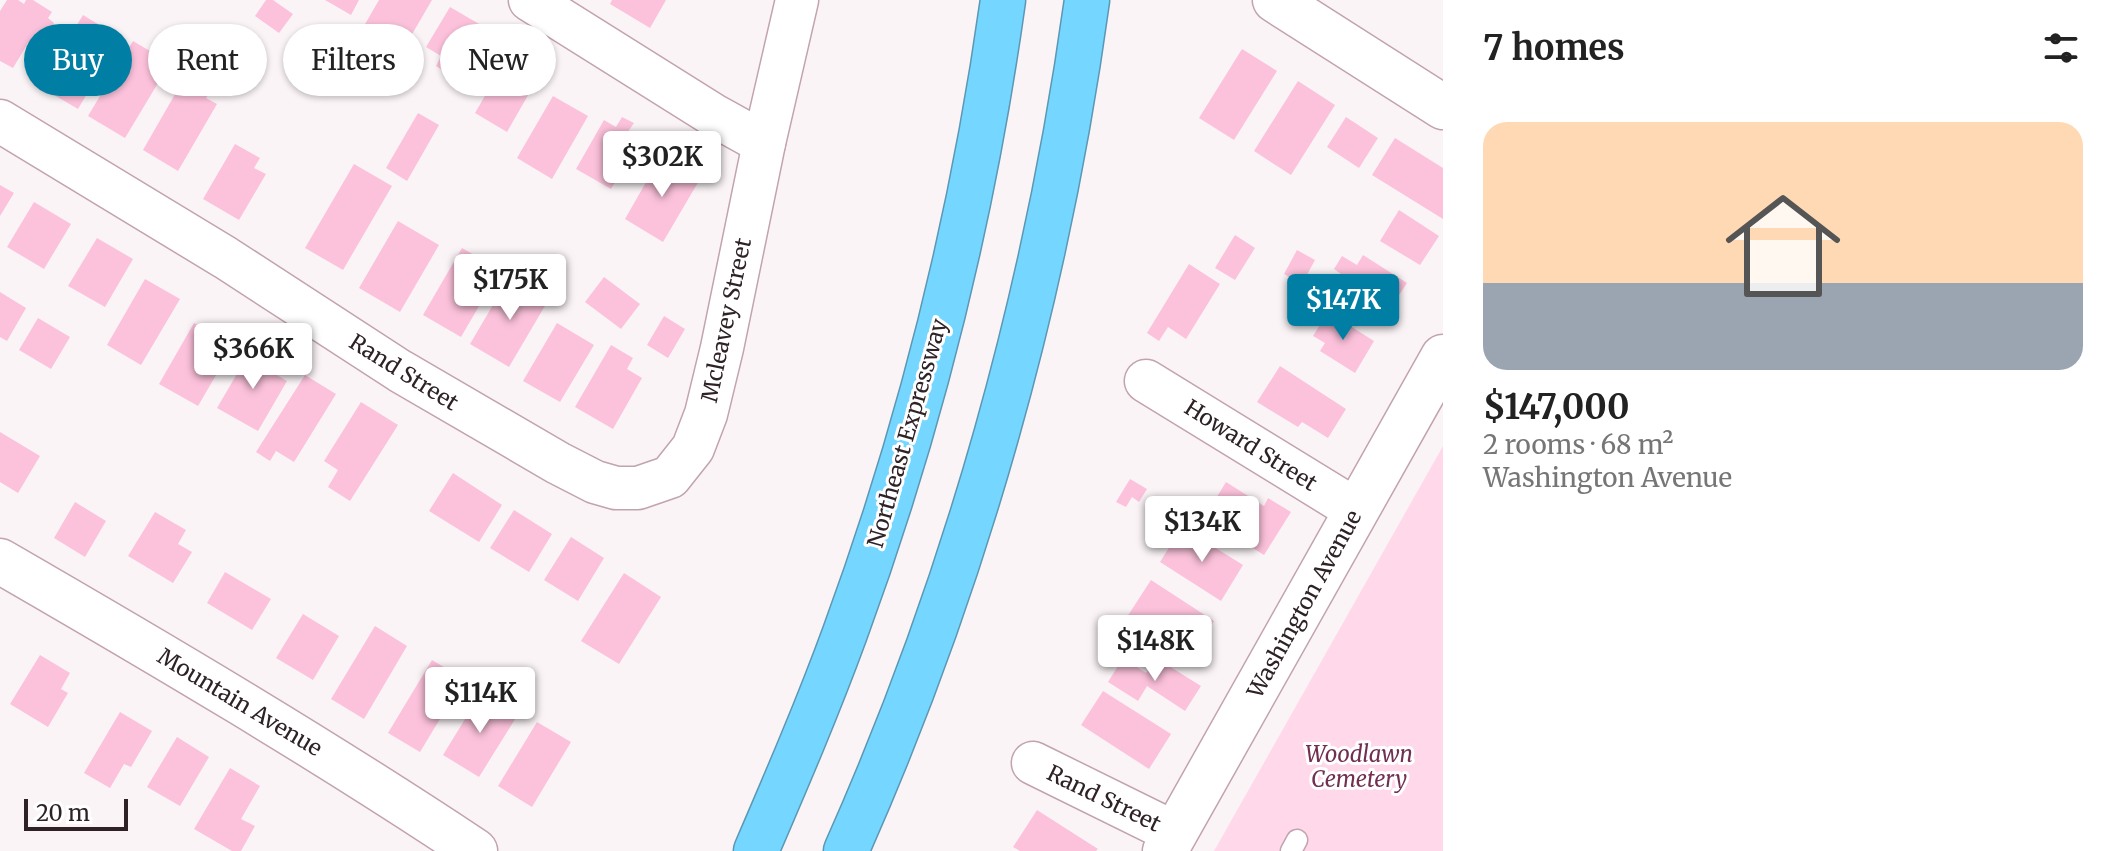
<!DOCTYPE html>
<html lang="en">
<head>
<meta charset="utf-8">
<style>
	body { margin:0; font-family:Merriweather,serif; background:#f2f2f2; color:#222; height:100vh; display:flex; flex-direction:column; font-size:30px; white-space:nowrap }
	* { box-sizing:border-box; margin:0 }
	p { font-size:26px; color:#767676 }
	.icon { flex:none; width:44px; height:44px; fill:none; stroke:currentColor; stroke-width:2; stroke-linecap:round; stroke-linejoin:round }
	.map { position:relative; flex:1; overflow:hidden }
	.details { display:flex; flex-direction:column; background:#fff; width:680px }
	.details>* { flex:none }
	.top-card { position:absolute; left:24px; top:24px; width:760px; height:72px; display:flex; gap:16px }
	.scale { position:absolute; left:24px; bottom:20px; width:104px; box-sizing:border-box; padding-left:8px; border:4px solid #2e2227; border-top:0; font-size:22px; line-height:28px; white-space:nowrap; color:#2e2227; -webkit-text-stroke:6px #fff; paint-order:stroke }
	.price { position:absolute; translate:-50% -68px; padding:0 18px; border-radius:8px; background:#fff; color:#222; font-size:26px; line-height:52px; filter:drop-shadow(0 2px 4px #0008) }
	.price::after { content:''; position:absolute; left:50%; top:48px; width:24px; height:18px; margin-left:-12px; background:inherit; clip-path:polygon(0 0,100% 0,50% 100%) }
	.price.selected { background:#007ea4; color:#fff }
	ul { padding:0; list-style:none }
	li { display:grid; align-content:center; gap:16px; height:424px; padding:0 40px }
	li+li { border-top:2px solid #e0e0e0 }
	li span { display:grid; place-items:center; height:248px; border-radius:24px; color:#555 }
	li>.icon { margin-inline-start:auto }
	span .icon { width:144px; height:144px; fill:#fffc; stroke-width:1 }
	li b { font-size:34px }
	h2 { display:flex; justify-content:space-between; align-items:center; height:96px; padding:0 40px; font-size:34px }
	.tag { padding:0 28px; border-radius:36px; background:#fff; box-shadow:0 2px 6px #0004; font-size:28px; line-height:72px }
	.tag.selected { background:#007ea4; color:#fff }
	main { display:flex; flex:1; min-height:0 }
	.map>svg:first-child { display:block }
	.green { fill:#ffd9e9 }
	.building { fill:#fcc2db }
	.lines { fill:none; stroke-linecap:round; stroke-linejoin:round }
	.service-casing { stroke:#c2a3b0; stroke-width:23 }
	.minor-casing { stroke:#c2a3b0; stroke-width:45 }
	.tertiary-casing { stroke:#c2a3b0; stroke-width:47 }
	.secondary-casing { stroke:#c2a3b0; stroke-width:47 }
	.motorway-casing { stroke:#5c97b3; stroke-width:47 }
	.service { stroke:#fff; stroke-width:20 }
	.minor { stroke:#fff; stroke-width:42 }
	.tertiary { stroke:#fff; stroke-width:44 }
	.secondary { stroke:#fff; stroke-width:44 }
	.motorway { stroke:#75d6ff; stroke-width:44 }
	.labels { text-anchor:middle; dominant-baseline:central; stroke-width:6; stroke-linejoin:round; paint-order:stroke }
	.street-label { font-size:22px; fill:#2e2227; stroke:#fff }
	.park-label { font-size:22px; font-style:italic; fill:#722f51; stroke:#fff }
</style>
</head>
<body>
<main>
<div class="map">
<svg width="1443" height="851" viewBox="0 0 1443 851">
	<rect width="100%" height="100%" fill="#fbf4f7"/>
	<polygon class="green" points="1443,446 1443,851 1214,851"/>
	<g class="building">
		<polygon points="7,0 18,0 24,4 26,0 33,0 52,12 48,18 54,23 38,49 28,43 13,68 0,61 0,11"/>
		<polygon points="266,0 273,0 293,14 279,33 255,16"/>
		<polygon points="325,0 359,0 351,15"/>
		<polygon points="379,0 432,0 397,60 385,53 378,66 350,50"/>
		<polygon points="612,0 666,0 650,28 610,4"/>
		<polygon points="450,7 486,28 457,79 436,66 441,56 426,47"/>
		<polygon points="83,15 114,34 106,47 112,51 78,109 32,82 67,24 75,28"/>
		<polygon points="133,41 170,63 125,138 88,116"/>
		<polygon points="512,49 524,55 519,64 539,76 507,132 475,113"/>
		<polygon points="1242,49 1277,71 1234,140 1199,118"/>
		<polygon points="190,68 206,77 201,86 210,92 206,98 217,104 178,171 143,150"/>
		<polygon points="1298,81 1335,105 1291,175 1254,151"/>
		<polygon points="553,96 588,116 552,179 517,158"/>
		<polygon points="418,113 439,125 407,181 386,168"/>
		<polygon points="622,117 634,123 627,133 639,140 611,189 576,169 604,120 616,127"/>
		<polygon points="1346,117 1378,138 1359,168 1327,147"/>
		<polygon points="1395,138 1443,168 1443,219 1372,175"/>
		<polygon points="235,144 260,158 254,168 266,174 239,220 203,199"/>
		<polygon points="661,156 700,179 663,242 625,219"/>
		<polygon points="354,164 392,186 343,270 305,248"/>
		<polygon points="0,185 14,193 0,216"/>
		<polygon points="34,202 71,224 44,269 7,247"/>
		<polygon points="1399,210 1439,236 1420,265 1380,241"/>
		<polygon points="398,221 439,245 400,312 359,288"/>
		<polygon points="1235,235 1255,248 1235,280 1215,268"/>
		<polygon points="97,238 133,259 105,307 68,286"/>
		<polygon points="462,248 500,270 461,337 423,315"/>
		<polygon points="1297,250 1315,260 1302,284 1284,274"/>
		<polygon points="1363,255 1407,283 1385,316 1341,289 1348,279 1334,269 1342,256 1357,265"/>
		<polygon points="1189,264 1220,284 1186,339 1168,327 1159,341 1147,333"/>
		<polygon points="510,276 549,299 509,367 470,344"/>
		<polygon points="604,277 640,304 621,329 585,302"/>
		<polygon points="145,279 180,299 141,365 107,345"/>
		<polygon points="0,292 26,308 7,341 0,337"/>
		<polygon points="1328,312 1374,341 1355,373 1320,351 1325,343 1313,336"/>
		<polygon points="664,316 685,329 668,358 647,345"/>
		<polygon points="38,318 70,337 51,369 19,350"/>
		<polygon points="194,323 233,346 198,406 159,384"/>
		<polygon points="557,323 594,345 560,402 523,381"/>
		<polygon points="611,345 633,358 627,369 642,378 613,429 575,407"/>
		<polygon points="252,348 271,359 265,368 287,381 258,431 217,408"/>
		<polygon points="1280,366 1346,409 1328,438 1302,422 1298,427 1257,402"/>
		<polygon points="305,375 336,394 294,462 276,451 270,461 256,452"/>
		<polygon points="361,402 398,425 350,501 328,487 338,470 324,461"/>
		<polygon points="0,432 40,456 18,493 0,482"/>
		<polygon points="453,473 502,505 479,542 429,511"/>
		<polygon points="1130,479 1147,489 1139,502 1132,497 1126,507 1116,502"/>
		<polygon points="1226,482 1264,506 1268,498 1291,512 1264,555 1204,518"/>
		<polygon points="75,502 106,521 85,557 54,538"/>
		<polygon points="514,510 552,534 529,572 490,548"/>
		<polygon points="155,512 186,530 178,544 192,552 173,583 128,556"/>
		<polygon points="1182,527 1243,565 1221,601 1160,562"/>
		<polygon points="571,537 604,558 578,601 544,580"/>
		<polygon points="225,572 271,599 252,630 207,603"/>
		<polygon points="624,573 661,597 619,664 581,641"/>
		<polygon points="1151,580 1214,621 1191,657 1127,617"/>
		<polygon points="303,614 339,636 313,680 276,658"/>
		<polygon points="375,626 407,646 364,719 331,699"/>
		<polygon points="40,655 70,673 61,689 68,693 48,727 10,704"/>
		<polygon points="1123,658 1146,673 1156,658 1201,686 1185,711 1147,686 1138,701 1108,682"/>
		<polygon points="432,660 464,679 420,752 388,733"/>
		<polygon points="1103,691 1171,734 1149,769 1081,725"/>
		<polygon points="481,693 517,716 479,777 443,755"/>
		<polygon points="120,712 152,731 131,767 124,764 110,788 84,773"/>
		<polygon points="537,722 571,742 532,807 498,786"/>
		<polygon points="177,737 209,757 180,806 147,787"/>
		<polygon points="230,768 260,786 241,819 255,826 241,851 232,851 194,829"/>
		<polygon points="1037,810 1098,849 1096,851 1020,851 1013,847"/>
	</g>
	<g class="lines">
		<g class="service-casing">
			<polyline id="service" points="1291,851 1297,840"/>
		</g>
		<g class="minor-casing">
			<g id="minor">
				<polyline points="530,0 715,116 764,143"/>
				<polyline points="0,121 226,258 400,371 558,463 595,482 616,488 638,488 670,477 693,448 706,414 722,348 764,143 797,0"/>
				<polyline points="1146,381 1356,510"/>
				<polyline points="1033,763 1175,833"/>
			</g>
		</g>
		<g class="tertiary-casing">
			<g id="tertiary">
				<path d="M0,561C161,654 320,748 475,851"/>
				<polyline points="1165,851 1443,357"/>
			</g>
		</g>
		<g class="secondary-casing">
			<polyline id="secondary" points="1275,0 1443,107"/>
		</g>
		<g class="motorway-casing">
			<g id="motorway">
				<path d="M756,851C787,779 818,707 845,633C920,429 973,215 1003,0"/>
				<path d="M846,851C966,582 1047,292 1087,0"/>
			</g>
		</g>
		<use href="#service" class="service"/>
		<use href="#minor" class="minor"/>
		<use href="#tertiary" class="tertiary"/>
		<use href="#secondary" class="secondary"/>
		<use href="#motorway" class="motorway"/>
	</g>
	<g class="labels">
		<g class="street-label">
			<text transform="translate(726 320) rotate(-78)">Mcleavey Street</text>
			<text transform="translate(404 372) rotate(32)">Rand Street</text>
			<text transform="translate(907 433) rotate(-74)">Northeast Expressway</text>
			<text transform="translate(1251 445) rotate(32)">Howard Street</text>
			<text transform="translate(1304 604) rotate(-61)">Washington Avenue</text>
			<text transform="translate(240 702) rotate(31)">Mountain Avenue</text>
			<text transform="translate(1104 798) rotate(26)">Rand Street</text>
		</g>
		<g class="park-label">
			<text x="1359" y="754">Woodlawn<tspan x="1359" dy="25">Cemetery</tspan></text>
		</g>
	</g>
</svg>
<div class="scale">20 m</div>
<b class="price" style="left:662px;top:199px">$302K</b>
<b class="price" style="left:510px;top:322px">$175K</b>
<b class="price selected" style="left:1343px;top:342px">$147K</b>
<b class="price" style="left:253px;top:391px">$366K</b>
<b class="price" style="left:1202px;top:564px">$134K</b>
<b class="price" style="left:1155px;top:683px">$148K</b>
<b class="price" style="left:480px;top:735px">$114K</b>
<div class="top-card">
<a class="tag selected">Buy</a>
<a class="tag">Rent</a>
<a class="tag">Filters</a>
<a class="tag">New</a>
</div>
</div>
<section class="details">
<h2>7 homes<svg class="icon" aria-label="filters" viewBox="0 0 24 24"><path d="M4 7h16M4 17h16"/><circle cx="9" cy="7" r="2"/><circle cx="15" cy="17" r="2"/></svg></h2>
<ul>
<li><span style="background:linear-gradient(#ffd9b3 65%,#9aa5b1 0)"><svg class="icon" aria-label="home" viewBox="0 0 24 24"><path d="M3 11l9-7 9 7M6 9v11h12V9"/></svg></span><div><b>$147,000</b><p>2 rooms · 68 m²</p><p>Washington Avenue</p></div></li>
</ul>
</section>
</main>
</body>
</html>
